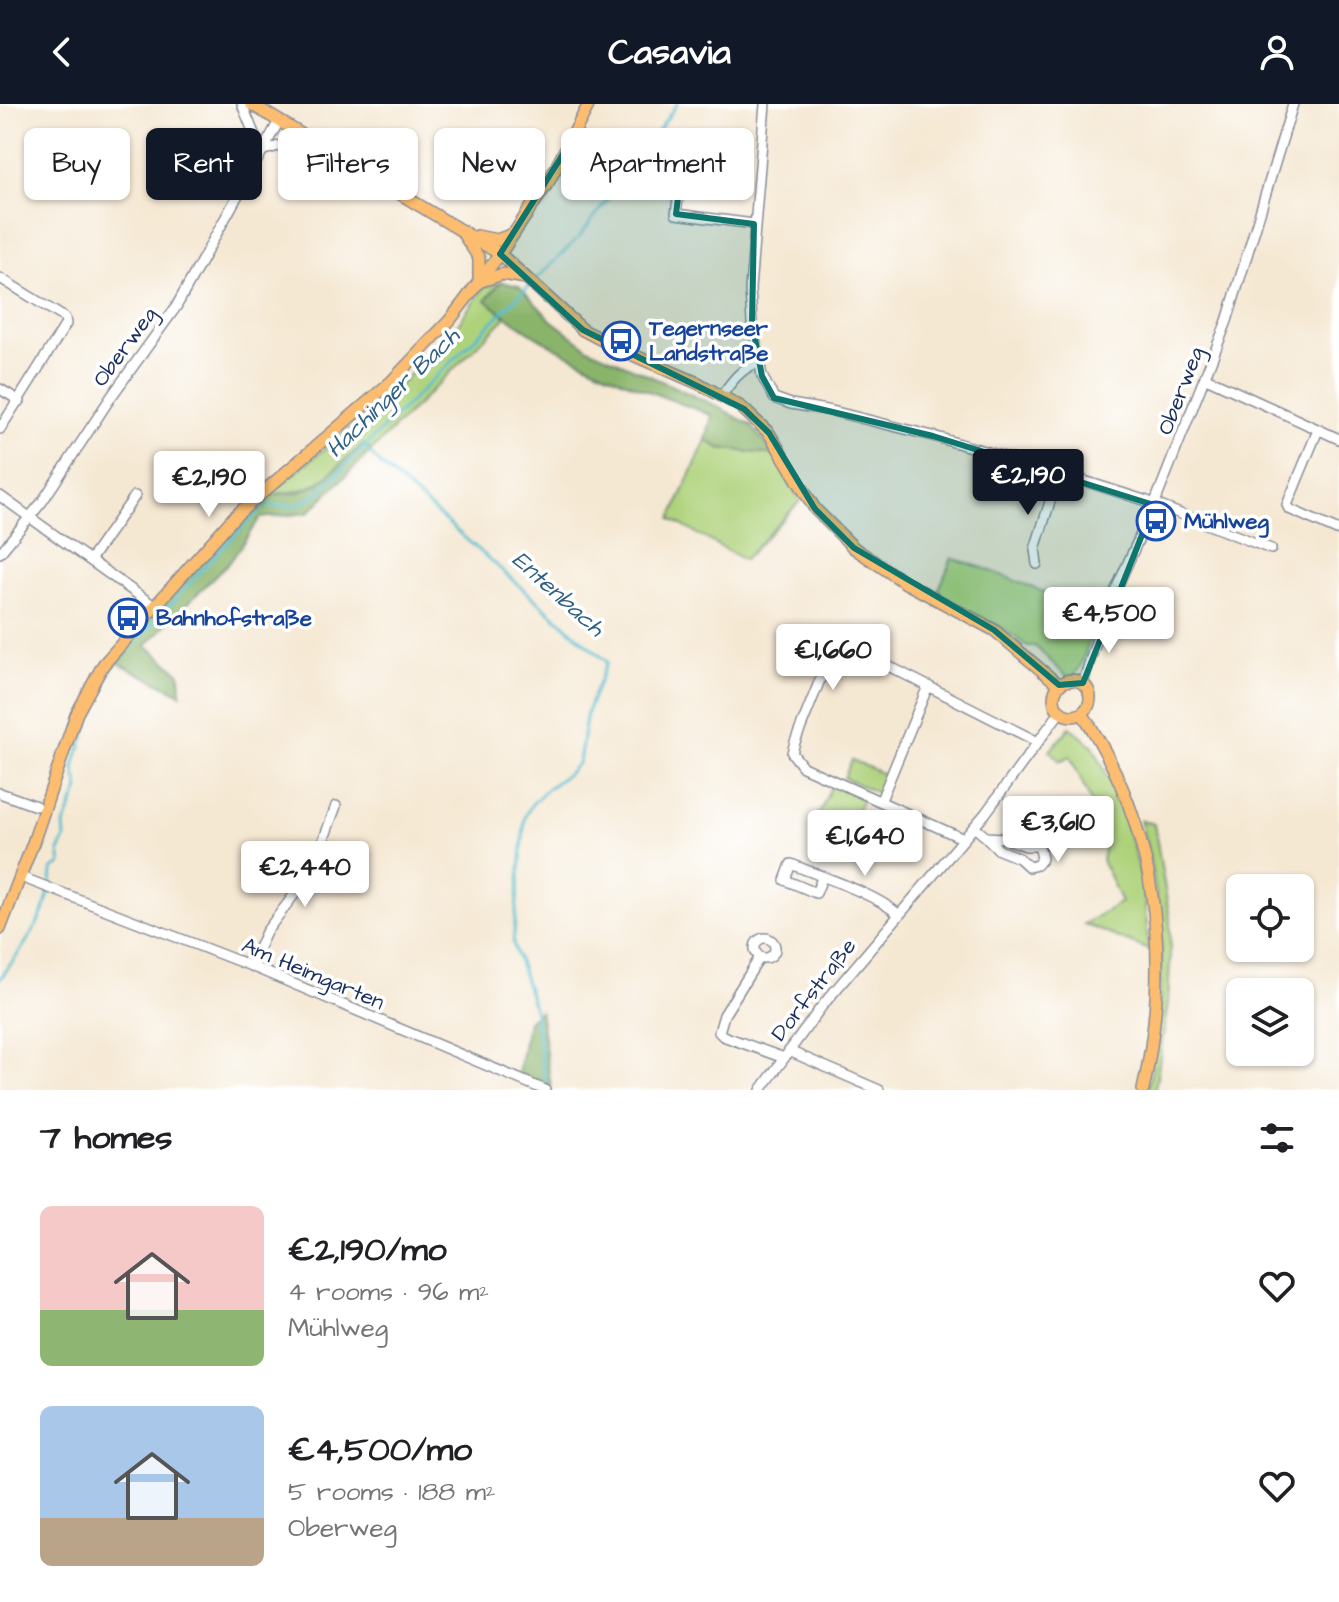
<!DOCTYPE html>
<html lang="en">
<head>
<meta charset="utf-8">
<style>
	body { margin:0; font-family:"Architects Daughter",sans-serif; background:#f2f2f2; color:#202124; height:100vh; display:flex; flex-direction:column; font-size:30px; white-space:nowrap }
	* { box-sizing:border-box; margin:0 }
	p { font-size:26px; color:#757577 }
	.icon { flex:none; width:44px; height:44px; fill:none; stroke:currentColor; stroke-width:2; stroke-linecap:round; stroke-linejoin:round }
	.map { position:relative; height:986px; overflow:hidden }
	.sheet { display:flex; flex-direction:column; background:#fff; flex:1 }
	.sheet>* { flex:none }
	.hud { position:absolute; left:24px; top:24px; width:800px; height:72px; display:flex; gap:16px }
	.controls { position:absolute; left:1226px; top:770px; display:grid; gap:16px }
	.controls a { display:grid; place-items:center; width:88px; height:88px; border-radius:12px; background:#fff; box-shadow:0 2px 6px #0004; font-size:40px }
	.price { position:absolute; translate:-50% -68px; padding:0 18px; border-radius:8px; background:#fff; color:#222; font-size:26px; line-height:52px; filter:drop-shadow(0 2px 4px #0008) }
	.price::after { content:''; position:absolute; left:50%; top:48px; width:24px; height:18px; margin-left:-12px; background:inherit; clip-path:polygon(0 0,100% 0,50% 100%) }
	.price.on { background:#111827; color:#fff }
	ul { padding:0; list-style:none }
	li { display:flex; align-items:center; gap:24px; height:200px; padding:0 40px }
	li span { display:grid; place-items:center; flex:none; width:224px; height:160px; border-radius:12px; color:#555 }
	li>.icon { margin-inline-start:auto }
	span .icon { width:96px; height:96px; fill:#fffc; stroke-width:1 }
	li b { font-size:34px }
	h2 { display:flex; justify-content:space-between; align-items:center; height:96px; padding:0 40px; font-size:34px }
	.tag { padding:0 28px; border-radius:12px; background:#fff; box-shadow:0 2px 6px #0004; font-size:28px; line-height:72px }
	.tag.on { background:#111827; color:#fff }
	header { display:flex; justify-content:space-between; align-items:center; height:104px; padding:0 40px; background:#111827; color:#fff; font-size:36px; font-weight:700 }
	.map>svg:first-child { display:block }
	.green { fill:#aed27a; stroke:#64806c; stroke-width:2 }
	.forest { fill:#8ab46a; stroke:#527264; stroke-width:2 }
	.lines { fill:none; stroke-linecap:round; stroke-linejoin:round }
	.stream { stroke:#51bccd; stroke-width:3 }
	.minor-casing { stroke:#888c98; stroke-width:12 }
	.major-casing { stroke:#888c98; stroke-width:14 }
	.minor { stroke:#fff; stroke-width:9 }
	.major { stroke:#fcbd6f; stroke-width:11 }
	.marked { fill:#0f766e; fill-opacity:0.2; stroke:#0f766e; stroke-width:6; stroke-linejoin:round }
	.labels { text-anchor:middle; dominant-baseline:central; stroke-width:7; stroke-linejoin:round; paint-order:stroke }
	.transit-label { font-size:22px; font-weight:bold; fill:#164399; stroke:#fff; text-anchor:start }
	.street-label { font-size:22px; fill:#1b2f5e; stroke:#fff }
	.water-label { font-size:24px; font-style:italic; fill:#2e6085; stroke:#fff }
</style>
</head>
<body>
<header><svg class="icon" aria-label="back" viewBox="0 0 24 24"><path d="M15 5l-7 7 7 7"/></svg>Casavia<svg class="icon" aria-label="person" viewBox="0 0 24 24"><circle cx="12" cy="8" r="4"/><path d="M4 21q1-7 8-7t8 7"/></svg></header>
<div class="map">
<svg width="1339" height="986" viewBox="0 0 1339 986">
	<rect width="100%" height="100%" fill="#fff"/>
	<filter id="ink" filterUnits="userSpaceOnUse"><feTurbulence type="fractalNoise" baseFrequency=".0125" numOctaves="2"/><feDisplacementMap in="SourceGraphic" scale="16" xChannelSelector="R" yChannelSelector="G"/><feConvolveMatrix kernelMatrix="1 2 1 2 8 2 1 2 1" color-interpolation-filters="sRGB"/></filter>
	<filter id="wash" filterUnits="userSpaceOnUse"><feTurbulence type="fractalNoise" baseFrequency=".006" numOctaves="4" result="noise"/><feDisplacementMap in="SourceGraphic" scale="32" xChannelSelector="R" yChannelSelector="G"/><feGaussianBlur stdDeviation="1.8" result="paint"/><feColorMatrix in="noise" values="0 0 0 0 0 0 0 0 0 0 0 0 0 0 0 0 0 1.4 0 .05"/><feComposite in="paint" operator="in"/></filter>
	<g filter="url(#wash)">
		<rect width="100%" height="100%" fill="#f5e8d3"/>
		<g class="green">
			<path d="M501,178L486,196L506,213L371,347L363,340C328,372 320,388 270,390L398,283L458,220L483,184Z"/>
			<polygon points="706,336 719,344 775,351 800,397 744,456 671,415"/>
			<polygon points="952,454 986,465 1099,510 1080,563 1074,571 1066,572 1035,542 1027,542 1004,525 937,490"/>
			<polygon points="1070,623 1093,642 1121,701 1143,779 1149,846 1084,820 1121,798 1102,756 1107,729 1099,732 1092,730 1090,720 1097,710 1070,652 1060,657 1050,647"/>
			<polygon points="852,656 888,672 880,690 844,674"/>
			<polygon points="832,680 864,694 854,712 856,713 847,733 815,719"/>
			<path d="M1140,716L1154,720L1170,815V858L1168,898L1155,986H1148C1166,887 1167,813 1140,716Z"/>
		</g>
		<g class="forest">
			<path d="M501,178L519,182L551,216L588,244L714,301L751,321L775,351L719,344L706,336L712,311C636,284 548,249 486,196Z"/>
			<polygon points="364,340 371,347 308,409 260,414 232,455 146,541 180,569 181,590 112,556 238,418 270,390 297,389 318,380"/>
			<polygon points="540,907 551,983 518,970 528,917"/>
		</g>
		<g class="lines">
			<g class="stream">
				<polyline points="635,60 677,0"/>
				<polyline points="364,342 379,359 607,558 587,608 579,658 570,668 548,684 532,700 525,712 524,724 513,839 534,904 545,977"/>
				<path d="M0,875C24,842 52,808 52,765L61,760L59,747L65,735L64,721L79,685L74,664L77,652L103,584L113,563L220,446L264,402L295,401L312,394L580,132L630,66"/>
			</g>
		</g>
	</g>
	<g filter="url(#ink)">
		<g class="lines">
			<g class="minor-casing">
				<g id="minor">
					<polyline points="242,0 261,47"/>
					<polyline points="765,0 750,185 752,219 762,272 774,294 791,300 832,307 933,332 1059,369 1147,397 1271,445"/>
					<polyline points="572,36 629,62 680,78 676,110 754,120"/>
					<path d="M261,47C281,41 296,36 316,42"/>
					<polyline points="0,174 65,214 66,220 0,325"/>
					<polyline points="1206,274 1339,335"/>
					<polyline points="0,285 20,297"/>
					<path d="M722,291C732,277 742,263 760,258"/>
					<polyline points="1318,326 1287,401 1289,405 1339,427"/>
					<polyline points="0,392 154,502"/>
					<polyline points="0,449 42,398 111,293 176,203 279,17"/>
					<polyline points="90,456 135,392"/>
					<polyline points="1037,460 1035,445 1059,369"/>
					<polyline points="1083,579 1104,512 1154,401 1227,217 1293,0"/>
					<polyline points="0,689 36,702"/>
					<polyline points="881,696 928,582"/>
					<polyline points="974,723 986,733 1004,734 1026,742 1036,742 1040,745 1042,755 1037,761 1029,763 1019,754 999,746 986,733"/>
					<polyline points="964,735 803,663 792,649 795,638 832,546 838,541 845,540 1038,638"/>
					<polyline points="21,773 251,862 545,986"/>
					<path d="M822,774L816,789L785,776L791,760C822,773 874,789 898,810"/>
					<circle cx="765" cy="844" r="10"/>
					<polyline points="760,853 724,911 719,928 723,932 784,954"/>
					<polyline points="251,862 266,828 312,767 336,702"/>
					<polyline points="789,947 879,986"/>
					<polyline points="761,986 822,902 985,710 1060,608"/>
				</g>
			</g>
			<g class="major-casing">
				<g id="major">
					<polyline points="251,0 500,150 583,226 617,244 700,280 741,303 769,329 815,405 854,444 904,478 994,526 1059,581"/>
					<polyline points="464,131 479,154 479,177"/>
					<polyline points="477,132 497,136 513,130"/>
					<polyline points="481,177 503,170 526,174"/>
					<circle cx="1072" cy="594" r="18"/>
					<path d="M1082,609C1158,724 1172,854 1143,986"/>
					<polyline points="0,825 33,739 76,611 103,561 234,413 391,278 450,216 500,150 549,77 589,0"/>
				</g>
			</g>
			<use href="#minor" class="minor"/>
			<use href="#major" class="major"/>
		</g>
	</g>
	<path class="marked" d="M572,36L680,78L676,110L754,120L752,219L762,272L774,294L933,332L1154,401L1083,579L1059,581L994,526L854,444L815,405L769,329L744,305L583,226L500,150Z"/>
	<defs>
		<g id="bus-ring" transform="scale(2)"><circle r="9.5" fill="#fff" stroke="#1a4fb4" stroke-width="1.5"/><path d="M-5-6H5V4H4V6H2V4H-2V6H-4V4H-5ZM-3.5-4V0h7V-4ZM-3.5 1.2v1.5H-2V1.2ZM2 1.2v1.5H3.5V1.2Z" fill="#1a4fb4"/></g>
	</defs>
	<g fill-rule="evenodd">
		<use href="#bus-ring" x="621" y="237"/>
		<use href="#bus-ring" x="1156" y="417"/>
		<use href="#bus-ring" x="128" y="514"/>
	</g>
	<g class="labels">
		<g class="transit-label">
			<text x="649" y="224">Tegernseer<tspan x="649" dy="25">Landstraße</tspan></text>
			<text x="1184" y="417">Mühlweg</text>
			<text x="156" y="514">Bahnhofstraße</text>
		</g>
		<g class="street-label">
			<text transform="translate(125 243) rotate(-54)">Oberweg</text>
			<text transform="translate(1181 287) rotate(-69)">Oberweg</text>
			<text transform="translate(313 870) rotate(23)">Am Heimgarten</text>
			<text transform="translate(814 886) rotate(-52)">Dorfstraße</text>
		</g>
		<g class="water-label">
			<text transform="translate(393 289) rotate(-44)">Hachinger Bach</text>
			<text transform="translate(558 490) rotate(42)">Entenbach</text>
		</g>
	</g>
</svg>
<div class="controls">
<a><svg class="icon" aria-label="locate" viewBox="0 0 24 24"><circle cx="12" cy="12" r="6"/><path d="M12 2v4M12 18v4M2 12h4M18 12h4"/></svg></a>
<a><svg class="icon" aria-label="layers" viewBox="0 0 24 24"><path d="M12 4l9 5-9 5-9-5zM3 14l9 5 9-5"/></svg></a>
</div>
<b class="price on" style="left:1028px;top:413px">€2,190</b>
<b class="price" style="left:209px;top:415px">€2,190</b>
<b class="price" style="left:1109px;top:551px">€4,500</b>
<b class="price" style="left:833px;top:588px">€1,660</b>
<b class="price" style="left:1058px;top:760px">€3,610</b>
<b class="price" style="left:865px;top:774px">€1,640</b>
<b class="price" style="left:305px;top:805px">€2,440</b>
<div class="hud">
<a class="tag">Buy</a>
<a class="tag on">Rent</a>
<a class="tag">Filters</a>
<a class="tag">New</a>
<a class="tag">Apartment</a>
</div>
</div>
<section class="sheet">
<h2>7 homes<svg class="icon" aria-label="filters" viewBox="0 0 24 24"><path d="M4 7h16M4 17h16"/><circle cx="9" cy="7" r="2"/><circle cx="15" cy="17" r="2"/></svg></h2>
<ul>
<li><span style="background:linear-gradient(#f6c9c9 65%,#8fb573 0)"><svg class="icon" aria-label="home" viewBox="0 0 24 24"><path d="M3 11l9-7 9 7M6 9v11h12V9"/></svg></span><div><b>€2,190/mo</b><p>4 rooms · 96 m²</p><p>Mühlweg</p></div><svg class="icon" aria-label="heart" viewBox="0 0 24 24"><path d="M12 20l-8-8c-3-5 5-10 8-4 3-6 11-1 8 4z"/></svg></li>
<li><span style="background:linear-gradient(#a9c7e8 70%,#b9a48a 0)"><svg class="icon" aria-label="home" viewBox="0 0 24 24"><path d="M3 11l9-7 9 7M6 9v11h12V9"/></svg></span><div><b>€4,500/mo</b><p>5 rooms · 188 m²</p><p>Oberweg</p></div><svg class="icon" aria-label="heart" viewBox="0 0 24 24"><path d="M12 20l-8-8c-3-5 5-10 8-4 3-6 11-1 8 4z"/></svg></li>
</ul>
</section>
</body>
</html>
